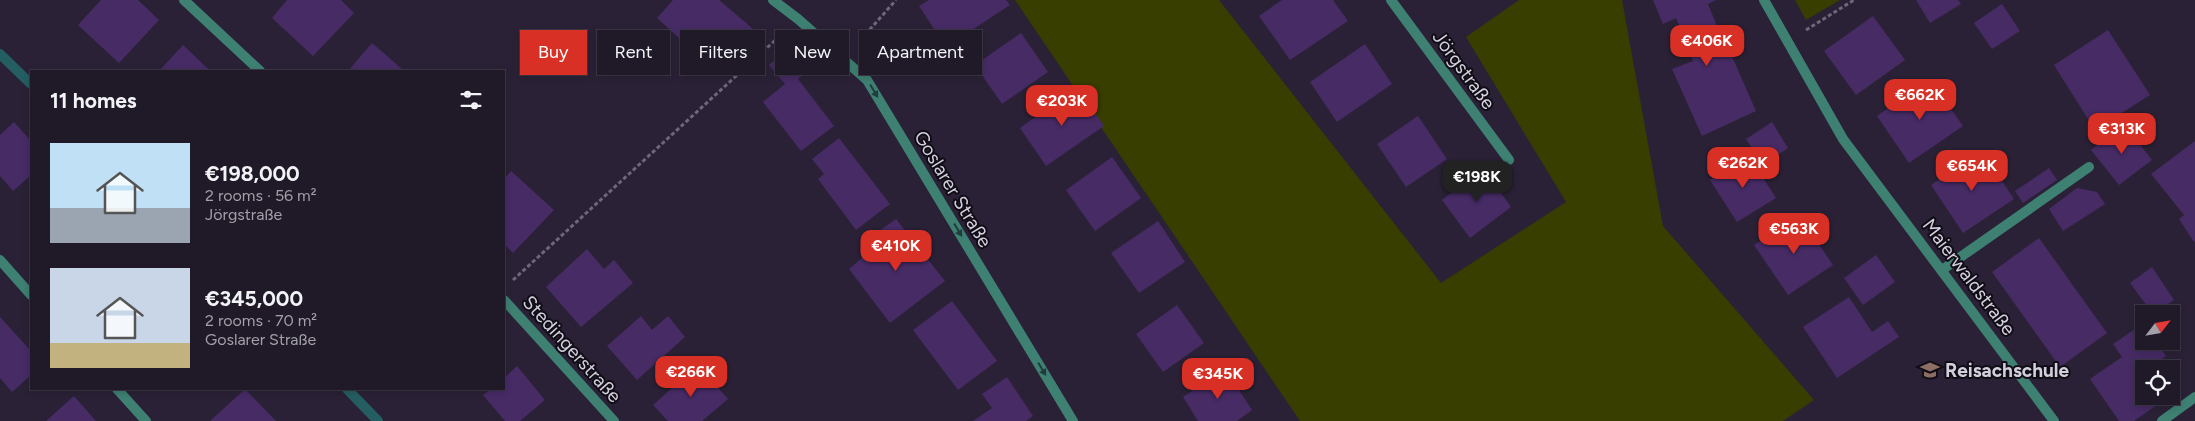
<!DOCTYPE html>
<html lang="en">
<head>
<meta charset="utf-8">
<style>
	body { margin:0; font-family:Figtree,sans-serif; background:#282230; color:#f1f3f6; height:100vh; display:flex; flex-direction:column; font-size:19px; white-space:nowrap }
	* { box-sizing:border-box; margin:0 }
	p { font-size:16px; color:#a2a0a8 }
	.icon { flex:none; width:28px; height:28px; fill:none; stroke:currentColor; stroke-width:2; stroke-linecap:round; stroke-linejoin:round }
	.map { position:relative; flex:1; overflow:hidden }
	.sheet { position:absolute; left:30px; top:70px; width:475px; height:320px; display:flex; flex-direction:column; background:#201928; border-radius:0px; box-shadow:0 2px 8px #0003,0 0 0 1px #3d3845 }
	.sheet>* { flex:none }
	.top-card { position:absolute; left:520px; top:30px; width:475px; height:45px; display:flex; gap:10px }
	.needle { width:32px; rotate:59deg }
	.fabs { position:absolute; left:2135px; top:305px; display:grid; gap:10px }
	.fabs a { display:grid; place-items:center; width:45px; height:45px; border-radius:0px; background:#201928; box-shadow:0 2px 8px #0003,0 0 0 1px #3d3845; font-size:25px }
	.price { position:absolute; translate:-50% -42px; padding:0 11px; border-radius:10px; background:#d93025; color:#fff; font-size:16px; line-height:32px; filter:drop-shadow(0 1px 2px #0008) }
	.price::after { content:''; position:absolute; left:50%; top:30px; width:15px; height:11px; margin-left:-8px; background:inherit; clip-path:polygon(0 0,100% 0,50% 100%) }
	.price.selected { background:#222; color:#fff }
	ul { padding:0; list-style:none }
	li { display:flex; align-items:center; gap:15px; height:125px; padding:0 20px }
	li span { display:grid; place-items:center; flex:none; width:140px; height:100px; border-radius:0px; color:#555 }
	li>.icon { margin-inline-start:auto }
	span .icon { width:60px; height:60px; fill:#fffc; stroke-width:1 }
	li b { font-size:21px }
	h2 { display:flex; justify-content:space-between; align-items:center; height:60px; padding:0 20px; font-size:21px }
	.tag { padding:0 18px; border-radius:0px; background:#201928; box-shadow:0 2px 8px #0003,0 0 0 1px #3d3845; font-size:18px; line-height:45px }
	.tag.selected { background:#d93025; color:#fff }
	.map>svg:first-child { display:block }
	.green { fill:#383d00 }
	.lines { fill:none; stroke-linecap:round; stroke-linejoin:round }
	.stream { stroke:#245e62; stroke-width:10 }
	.building { fill:#462b65 }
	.path { stroke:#6e6779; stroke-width:3; stroke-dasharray:4 2.5; stroke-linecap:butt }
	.service { stroke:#3e8173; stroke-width:10 }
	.minor { stroke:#3e8173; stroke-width:10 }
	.oneway { fill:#233b3b }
	.labels { text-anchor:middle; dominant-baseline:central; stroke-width:4; stroke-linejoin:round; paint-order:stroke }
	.street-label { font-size:19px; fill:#d4cfdd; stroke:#110d16 }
	.poi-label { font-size:19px; font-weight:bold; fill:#d4cfdd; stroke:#110d16; text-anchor:start }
</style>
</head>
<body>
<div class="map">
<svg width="2195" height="421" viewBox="0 0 2195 421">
	<rect width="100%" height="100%" fill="#2a2136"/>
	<g class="green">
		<polygon points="1015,0 1219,0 1441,283 1566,202 1466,37 1519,0 1622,0 1663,226 1814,400 1783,421 1300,421"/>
		<polygon points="1795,0 1840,0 1806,20"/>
	</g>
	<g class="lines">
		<g class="stream">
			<polyline points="0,54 31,84"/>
			<polyline points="347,389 378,421"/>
		</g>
	</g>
	<g class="building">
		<polygon points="101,0 138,0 159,20 119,63 78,25"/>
		<polygon points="287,0 341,0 354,13 313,56 272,18"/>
		<polygon points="673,0 719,0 765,39 743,60 729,50 713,69 657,18"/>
		<polygon points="929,0 1006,0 1010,5 946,47 919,6"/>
		<polygon points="1282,0 1333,0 1348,21 1290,60 1259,16"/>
		<polygon points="1653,0 1716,0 1708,4 1725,46 1727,45 1756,111 1702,136 1672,69 1693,61 1676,18 1663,24"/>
		<polygon points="1916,0 1958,0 1961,4 1930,23"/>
		<polygon points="2002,4 2020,31 1992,49 1974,23"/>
		<polygon points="1873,16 1905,60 1856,95 1824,51"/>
		<polygon points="2108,30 2150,95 2095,130 2054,65"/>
		<polygon points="1021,33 1048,72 1002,104 975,65"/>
		<polygon points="372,43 394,62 404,71 348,71"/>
		<polygon points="1365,44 1392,84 1337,122 1310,82"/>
		<polygon points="183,45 205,66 211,71 159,71"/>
		<polygon points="790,48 809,71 798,79 834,126 801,151 763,102 785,84 769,65"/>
		<polygon points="1930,79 1963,126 1909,163 1877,116"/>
		<polygon points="1077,87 1104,126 1046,166 1020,128"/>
		<polygon points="1418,116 1447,159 1406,187 1377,144"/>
		<polygon points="14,122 31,141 31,175 13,191 0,176 0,135"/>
		<polygon points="1772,122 1788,148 1763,165 1746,139"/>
		<polygon points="2124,124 2152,160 2119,185 2091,150"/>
		<polygon points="839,138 890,204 856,230 818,179 824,174 812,159"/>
		<polygon points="2195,141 2195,241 2194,242 2179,219 2184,215 2151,174"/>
		<polygon points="1982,151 2014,199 1963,233 1931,185"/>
		<polygon points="1749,156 1776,198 1737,222 1710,180"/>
		<polygon points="1112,157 1141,198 1095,231 1066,190"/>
		<polygon points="2049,168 2057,180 2023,203 2015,191"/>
		<polygon points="1484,169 1511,207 1470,238 1442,200"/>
		<polygon points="511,171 554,210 513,253 504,244 504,179"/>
		<polygon points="2077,188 2097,192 2105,204 2063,231 2049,209"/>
		<polygon points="1799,215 1833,265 1788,295 1754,245"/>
		<polygon points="896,219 945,281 890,323 849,269 877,245 872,236"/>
		<polygon points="1158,221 1185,262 1139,293 1111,253"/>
		<polygon points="2039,238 2107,333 2060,367 1992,272"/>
		<polygon points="587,249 604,269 614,260 633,283 581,327 546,287"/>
		<polygon points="1876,255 1895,282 1863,305 1844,278"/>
		<polygon points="2152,267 2174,300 2153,314 2130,283"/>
		<polygon points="1849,297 1872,332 1888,321 1899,337 1837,378 1803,327"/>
		<polygon points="952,301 997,361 958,390 913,330"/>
		<polygon points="1177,305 1204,343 1163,372 1136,334"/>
		<polygon points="641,316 652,330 668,316 685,337 637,380 607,346"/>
		<polygon points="0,317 31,351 31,375 12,392 0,378"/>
		<polygon points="2144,323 2144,341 2155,341 2166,356 2148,369 2144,369 2144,396 2166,396 2167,398 2134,421 2119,421 2090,379 2122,357 2113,344"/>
		<polygon points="698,365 728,399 702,421 668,421 653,405"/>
		<polygon points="517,366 545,400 520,421 505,421 483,395 491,389 504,389 504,378"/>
		<polygon points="1225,369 1252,410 1237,421 1198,421 1183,397"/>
		<polygon points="1007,377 1033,416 1026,421 973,421 992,408 982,394"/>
		<polygon points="245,389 276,421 210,421"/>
		<polygon points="74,396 96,421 46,421"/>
	</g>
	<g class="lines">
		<g class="path">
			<polyline points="1806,30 1854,0"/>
			<polyline points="878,57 865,35 896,0"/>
			<polyline points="513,280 782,34"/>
		</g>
		<g class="service">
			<polyline points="1942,270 2089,167"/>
			<polyline points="2162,421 2195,397"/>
		</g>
		<g class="minor">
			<polyline points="184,0 260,71"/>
			<polyline points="773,0 798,19 867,80 1073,421"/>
			<polyline points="1391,0 1509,160"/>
			<polyline points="1764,0 1843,139 2054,421"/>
			<polyline points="0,260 31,295"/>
			<polyline points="504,300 614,421"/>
			<polyline points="117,389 146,421"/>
		</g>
	</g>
	<defs><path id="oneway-solid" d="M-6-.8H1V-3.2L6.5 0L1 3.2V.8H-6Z" transform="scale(1.25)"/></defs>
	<g class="oneway">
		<use href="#oneway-solid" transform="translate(874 91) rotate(59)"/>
		<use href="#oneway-solid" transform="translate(958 230) rotate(59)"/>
		<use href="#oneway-solid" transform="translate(1042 369) rotate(59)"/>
	</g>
	<defs>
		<g id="school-bare" transform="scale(1.5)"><path d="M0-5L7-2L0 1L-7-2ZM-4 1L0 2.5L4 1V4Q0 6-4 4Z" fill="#8d6e63" stroke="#110d16" stroke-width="2.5" paint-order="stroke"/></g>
	</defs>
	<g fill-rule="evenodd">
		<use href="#school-bare" x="1930" y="370"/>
	</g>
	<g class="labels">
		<g class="street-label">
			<text transform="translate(1464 70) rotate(54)">Jörgstraße</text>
			<text transform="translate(953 189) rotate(59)">Goslarer Straße</text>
			<text transform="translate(1969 277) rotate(53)">Maierwaldstraße</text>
			<text transform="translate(572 349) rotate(48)">Stedingerstraße</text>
		</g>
		<g class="poi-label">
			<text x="1945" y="370">Reisachschule</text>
		</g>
	</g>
</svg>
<div class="fabs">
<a><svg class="needle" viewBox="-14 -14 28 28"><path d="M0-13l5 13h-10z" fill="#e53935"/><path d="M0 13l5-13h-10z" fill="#a2a0a8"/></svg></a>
<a><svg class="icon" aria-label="locate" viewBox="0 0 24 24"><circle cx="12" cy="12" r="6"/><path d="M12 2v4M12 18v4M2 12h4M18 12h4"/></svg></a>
</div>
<b class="price" style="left:1707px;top:67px">€406K</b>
<b class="price" style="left:1920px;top:121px">€662K</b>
<b class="price" style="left:1062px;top:127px">€203K</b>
<b class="price" style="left:2122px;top:155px">€313K</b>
<b class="price" style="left:1743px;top:189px">€262K</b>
<b class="price" style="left:1972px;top:192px">€654K</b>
<b class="price selected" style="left:1477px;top:203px">€198K</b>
<b class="price" style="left:1794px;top:255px">€563K</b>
<b class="price" style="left:896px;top:272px">€410K</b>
<b class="price" style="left:691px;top:398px">€266K</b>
<b class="price" style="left:1218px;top:400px">€345K</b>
<div class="top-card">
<a class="tag selected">Buy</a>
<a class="tag">Rent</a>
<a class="tag">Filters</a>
<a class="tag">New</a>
<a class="tag">Apartment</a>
</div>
<section class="sheet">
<h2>11 homes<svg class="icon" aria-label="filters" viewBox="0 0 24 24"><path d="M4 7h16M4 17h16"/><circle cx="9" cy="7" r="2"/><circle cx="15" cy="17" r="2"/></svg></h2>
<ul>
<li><span style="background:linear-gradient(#bfe0f5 65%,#9aa5b1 0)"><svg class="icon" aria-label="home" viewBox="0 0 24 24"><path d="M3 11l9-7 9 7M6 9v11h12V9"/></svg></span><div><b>€198,000</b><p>2 rooms · 56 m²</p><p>Jörgstraße</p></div></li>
<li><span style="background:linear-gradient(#c9d6e8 75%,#c2b280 0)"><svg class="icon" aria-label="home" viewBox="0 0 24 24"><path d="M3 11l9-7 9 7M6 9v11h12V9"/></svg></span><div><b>€345,000</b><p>2 rooms · 70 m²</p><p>Goslarer Straße</p></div></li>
</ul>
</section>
</div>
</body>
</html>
